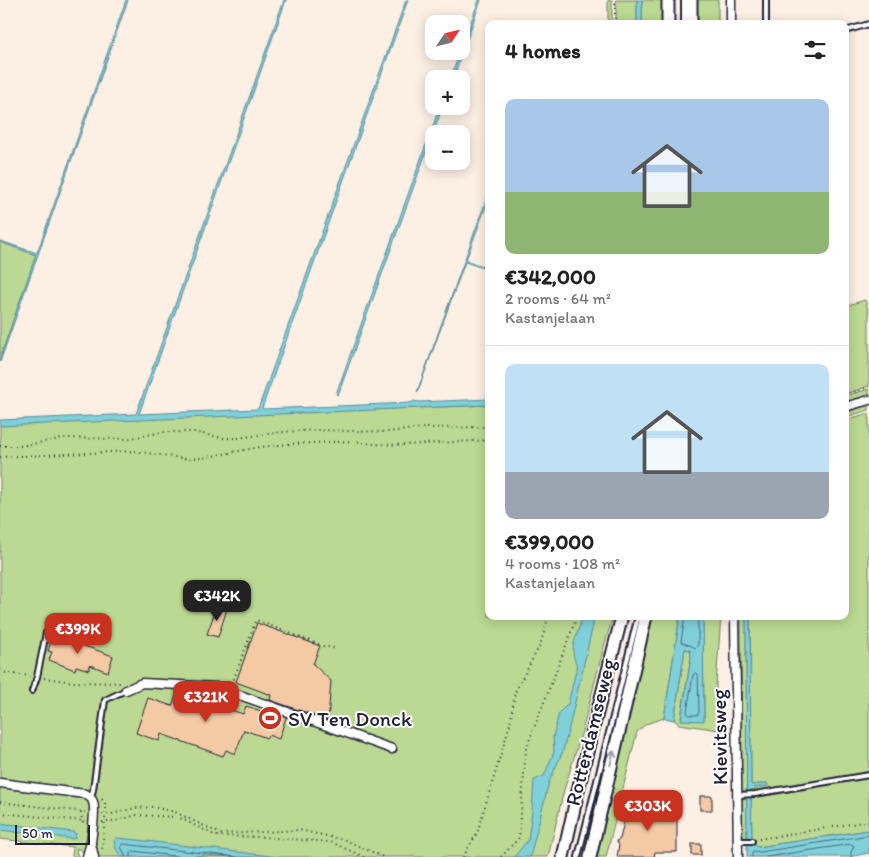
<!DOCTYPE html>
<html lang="en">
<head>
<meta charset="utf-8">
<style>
	body { margin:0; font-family:Itim,sans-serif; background:#f6f6f6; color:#222; height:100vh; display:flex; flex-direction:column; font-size:19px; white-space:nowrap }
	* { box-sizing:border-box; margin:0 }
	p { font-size:16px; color:#767676 }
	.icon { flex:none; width:28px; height:28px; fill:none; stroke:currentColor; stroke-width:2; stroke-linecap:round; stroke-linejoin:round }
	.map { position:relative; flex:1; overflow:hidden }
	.side { position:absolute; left:485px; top:20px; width:364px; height:600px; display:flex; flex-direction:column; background:#fff; border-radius:10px; box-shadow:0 2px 12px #0003 }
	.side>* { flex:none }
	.needle { width:32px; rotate:55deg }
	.tools { position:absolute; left:425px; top:15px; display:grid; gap:10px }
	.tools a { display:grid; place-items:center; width:45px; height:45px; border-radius:10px; background:#fff; box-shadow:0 2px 12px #0003; font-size:25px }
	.scale { position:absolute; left:15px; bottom:12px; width:75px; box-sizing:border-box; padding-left:5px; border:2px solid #22223b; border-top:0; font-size:14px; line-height:18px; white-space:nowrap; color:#22223b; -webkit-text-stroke:4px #fff; paint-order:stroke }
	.price { position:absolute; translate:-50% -42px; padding:0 11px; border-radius:10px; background:#c8321e; color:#fff; font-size:16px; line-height:32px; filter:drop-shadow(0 1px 2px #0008) }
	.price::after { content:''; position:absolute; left:50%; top:30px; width:15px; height:11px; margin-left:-8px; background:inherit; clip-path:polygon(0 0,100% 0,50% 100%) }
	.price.active { background:#222; color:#fff }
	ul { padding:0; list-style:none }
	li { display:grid; align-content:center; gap:10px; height:265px; padding:0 20px }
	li+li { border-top:1px solid #e0e0e0 }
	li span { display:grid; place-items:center; height:155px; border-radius:10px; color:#555 }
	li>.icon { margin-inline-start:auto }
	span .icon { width:90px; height:90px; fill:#fffc; stroke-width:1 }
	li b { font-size:21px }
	h2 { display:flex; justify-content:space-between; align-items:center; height:60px; padding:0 20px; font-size:21px }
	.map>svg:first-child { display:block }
	.green { fill:#bbd992; stroke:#6e7e66 }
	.water { fill:#80d0da; stroke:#5a8a9a }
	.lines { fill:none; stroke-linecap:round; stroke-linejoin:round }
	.shore { stroke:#48687b; stroke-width:1 }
	.building { fill:#f4caa4; stroke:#22223b }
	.lane-casing { stroke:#22223b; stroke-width:8 }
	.street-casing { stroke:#22223b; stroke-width:11 }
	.secondary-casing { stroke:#22223b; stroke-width:15 }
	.path { stroke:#22223b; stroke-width:2; stroke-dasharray:1 4; stroke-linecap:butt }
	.lane { stroke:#fff; stroke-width:4 }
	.street { stroke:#fff; stroke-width:8 }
	.secondary { stroke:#fff; stroke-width:11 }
	.oneway { stroke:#9c9ca7 }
	.labels { text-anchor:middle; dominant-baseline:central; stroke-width:4; stroke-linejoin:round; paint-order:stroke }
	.poi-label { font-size:21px; fill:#22223b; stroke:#fff; text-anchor:start }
	.street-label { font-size:21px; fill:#22223b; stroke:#fff }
</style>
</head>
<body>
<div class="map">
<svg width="869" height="857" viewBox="0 0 869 857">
	<rect width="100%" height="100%" fill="#fcefe4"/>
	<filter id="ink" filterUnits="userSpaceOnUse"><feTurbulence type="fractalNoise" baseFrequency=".02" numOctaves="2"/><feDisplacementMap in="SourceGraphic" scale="10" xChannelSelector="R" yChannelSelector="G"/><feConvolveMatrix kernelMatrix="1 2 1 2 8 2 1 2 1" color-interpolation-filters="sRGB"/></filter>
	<g filter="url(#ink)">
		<g class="green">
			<rect x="608" y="0" width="4" height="24"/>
			<rect x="616" y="0" width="21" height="24"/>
			<polygon points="642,0 662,0 663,24 642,24"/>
			<rect x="693" y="0" width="25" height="24"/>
			<polygon points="0,242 36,255 0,358"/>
			<polygon points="865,300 869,313 869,386 845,394 845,306"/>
			<polygon points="869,389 869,396 845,402 845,396"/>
			<polygon points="869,403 869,410 845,417 845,413 862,407"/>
			<polygon points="489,405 489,616 613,616 603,650 583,728 564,790 548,857 91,857 77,848 76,853 78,854 78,857 72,856 73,847 0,839 0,424"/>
			<polygon points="869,413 869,830 758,847 752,843 751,790 753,788 768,785 767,783 751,786 750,616 845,616 845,420"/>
			<polygon points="652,616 680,616 664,718 646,724 637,732 606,857 597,857"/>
			<polygon points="703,616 721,616 716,685 719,730 679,724 674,720 685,649 690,650 691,657 681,717 704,720"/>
			<polygon points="741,616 746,616 747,792 742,791"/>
			<polygon points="747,797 747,838 743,837 742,798"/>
		</g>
		<g class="water">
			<polygon points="126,0 128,0 0,362 0,358 36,255 0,242 0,241 37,253"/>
			<polygon points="284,0 286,0 139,414 140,414 258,409 406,0 408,0 262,408 264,409 410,403 414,401 419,402 489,399 489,405 0,426 0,420 136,414"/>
			<polygon points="479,0 481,0 453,79 450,79"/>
			<rect x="637" y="0" width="5" height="24"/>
			<polygon points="440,106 443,106 338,395 336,394"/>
			<polygon points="489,192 489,198 466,260 489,269 489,270 465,262 418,391 417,392"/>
			<path d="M582,616H595L568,732L563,751L549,782L530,857H514L528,840L532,811L534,780L544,776L554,752L553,737L559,713L568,704L577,666C567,645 579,636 582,616Z"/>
			<polygon points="680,616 703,616 704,721 681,720 691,657 690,650 685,649 674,720 664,718"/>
			<polygon points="746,616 750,616 751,785 767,783 768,786 753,788 751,790 752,843 758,847 869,830 869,853 848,857 747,857"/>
			<polygon points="0,823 73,832 76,834 75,838 73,839 0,830"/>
			<polygon points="116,838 138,840 279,857 231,857 205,855 187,857 121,857 116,849 114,842"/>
		</g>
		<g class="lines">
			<g class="shore">
				<path d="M685,616L681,642C683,643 693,646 695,648L698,645V616"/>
				<polygon points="696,673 698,675 699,713 697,715 689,715 687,712 693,675"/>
				<polyline points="125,857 125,854 121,847 123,844 237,857"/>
				<polyline points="131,857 131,852 133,851 183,857"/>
				<polyline points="752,857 752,852 754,851 760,852 869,835"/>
				<polyline points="766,857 851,844 854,846 851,852 851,857"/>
			</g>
		</g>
		<g class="building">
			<polygon points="217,606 227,609 218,637 207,634"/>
			<polygon points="257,623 320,646 313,664 331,681 328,720 270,700 271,695 236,682"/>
			<polygon points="53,635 113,656 108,672 90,665 89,670 76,666 75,670 49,660 52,652 48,651"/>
			<polygon points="178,691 200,699 202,693 221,700 219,706 243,714 246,706 264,712 265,710 286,717 279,739 268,735 267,738 244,730 235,754 226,750 223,756 161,734 159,741 136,733 148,698 172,706"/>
			<rect x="700" y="796" width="12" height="14"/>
			<polygon points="628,805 658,812 660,807 677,807 677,852 655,852 654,857 617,857 619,845 616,841 620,839"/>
			<rect x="692" y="844" width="9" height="11"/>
		</g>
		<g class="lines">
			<g class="lane-casing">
				<g id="lane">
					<polyline points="684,0 684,24"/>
					<polyline points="766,0 766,24"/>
					<polyline points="845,31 869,24"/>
					<polyline points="32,691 37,677 46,633"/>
					<polyline points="738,795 755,794 869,775"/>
					<polyline points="91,797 93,790 105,700 126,690"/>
					<polyline points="738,841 752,841"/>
					<polyline points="578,857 638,616"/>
				</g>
			</g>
			<g class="street-casing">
				<g id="street">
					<polyline points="731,0 731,24"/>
					<polyline points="845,407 869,400"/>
					<polyline points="735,616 738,857"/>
					<polyline points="126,690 142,683 217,687 392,749"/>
					<path d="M0,783L85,794C89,796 92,798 93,802C96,810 92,833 91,842C90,847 88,852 87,857"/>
					<polyline points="91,844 94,857"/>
				</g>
			</g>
			<g class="secondary-casing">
				<g id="secondary">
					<polyline points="668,0 668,24"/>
					<polyline points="691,0 691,24"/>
					<polyline points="563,857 585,760 622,616"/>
					<polyline points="590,857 646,616"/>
				</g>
			</g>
			<g class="path">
				<polyline points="615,24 615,0"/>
				<polyline points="845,395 869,387"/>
				<polyline points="0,446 20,446 66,438 127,439 162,432 194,432 222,438 238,438 282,432 316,430 387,432 425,428 489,427"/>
				<polyline points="0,457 134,451 187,459 202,458 260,447 290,444 354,441 373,444 405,445 489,440"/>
				<polyline points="0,672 30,676"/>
				<polyline points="44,678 73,682 122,683"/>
				<polyline points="232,684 256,620 323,646 337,649"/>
				<polyline points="102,799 105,803 106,808 102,850"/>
				<polyline points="0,802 85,812"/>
				<polyline points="81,812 83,825"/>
				<polyline points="0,813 85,821"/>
				<polyline points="102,814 112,814 135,808 153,807 175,812 221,834 299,830 345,840 383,857"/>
				<polyline points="102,822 112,822 137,815 178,817 216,836 262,837 331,842 364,857"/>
				<polyline points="759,839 869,821"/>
				<polyline points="463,857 477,833 510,724 515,692 540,645 549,616"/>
				<polyline points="501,857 519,838 526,749 575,622 576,616"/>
			</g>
			<use href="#lane" class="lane"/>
			<use href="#street" class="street"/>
			<use href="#secondary" class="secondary"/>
		</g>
		<defs><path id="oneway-shaft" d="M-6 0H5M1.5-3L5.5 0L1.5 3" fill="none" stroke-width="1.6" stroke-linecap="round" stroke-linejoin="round" transform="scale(1.25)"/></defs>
		<use class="oneway" href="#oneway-shaft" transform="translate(612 758) rotate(-77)"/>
	</g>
	<defs>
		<g id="stadium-disc" transform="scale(1.25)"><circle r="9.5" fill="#c8321e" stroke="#fff"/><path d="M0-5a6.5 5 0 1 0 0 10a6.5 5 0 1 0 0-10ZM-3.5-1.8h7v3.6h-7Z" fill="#fff"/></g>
	</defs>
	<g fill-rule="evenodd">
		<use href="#stadium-disc" x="270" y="718"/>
	</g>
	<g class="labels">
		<g class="poi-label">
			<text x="288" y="718">SV Ten Donck</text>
		</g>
		<g class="street-label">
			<text transform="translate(590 732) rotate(-76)">Rotterdamseweg</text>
			<text transform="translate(719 737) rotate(-91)">Kievitsweg</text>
		</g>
	</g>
</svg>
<div class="tools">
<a><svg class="needle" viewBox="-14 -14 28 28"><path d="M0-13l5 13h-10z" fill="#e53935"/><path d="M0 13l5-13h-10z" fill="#767676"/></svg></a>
<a>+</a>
<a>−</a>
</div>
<div class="scale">50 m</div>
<b class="price active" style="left:217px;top:622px">€342K</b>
<b class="price" style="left:78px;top:655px">€399K</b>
<b class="price" style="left:206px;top:723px">€321K</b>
<b class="price" style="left:648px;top:832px">€303K</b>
<section class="side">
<h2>4 homes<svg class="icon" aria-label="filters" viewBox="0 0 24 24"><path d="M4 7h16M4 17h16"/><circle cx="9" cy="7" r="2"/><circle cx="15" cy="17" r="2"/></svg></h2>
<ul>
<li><span style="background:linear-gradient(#a9c7e8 60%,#8fb573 0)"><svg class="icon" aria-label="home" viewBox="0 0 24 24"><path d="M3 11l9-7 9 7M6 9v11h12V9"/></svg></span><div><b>€342,000</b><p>2 rooms · 64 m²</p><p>Kastanjelaan</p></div></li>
<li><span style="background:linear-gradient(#bfe0f5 70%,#9aa5b1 0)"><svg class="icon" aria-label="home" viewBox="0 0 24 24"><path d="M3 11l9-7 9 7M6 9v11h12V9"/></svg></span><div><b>€399,000</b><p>4 rooms · 108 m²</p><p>Kastanjelaan</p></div></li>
</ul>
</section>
</div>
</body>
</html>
